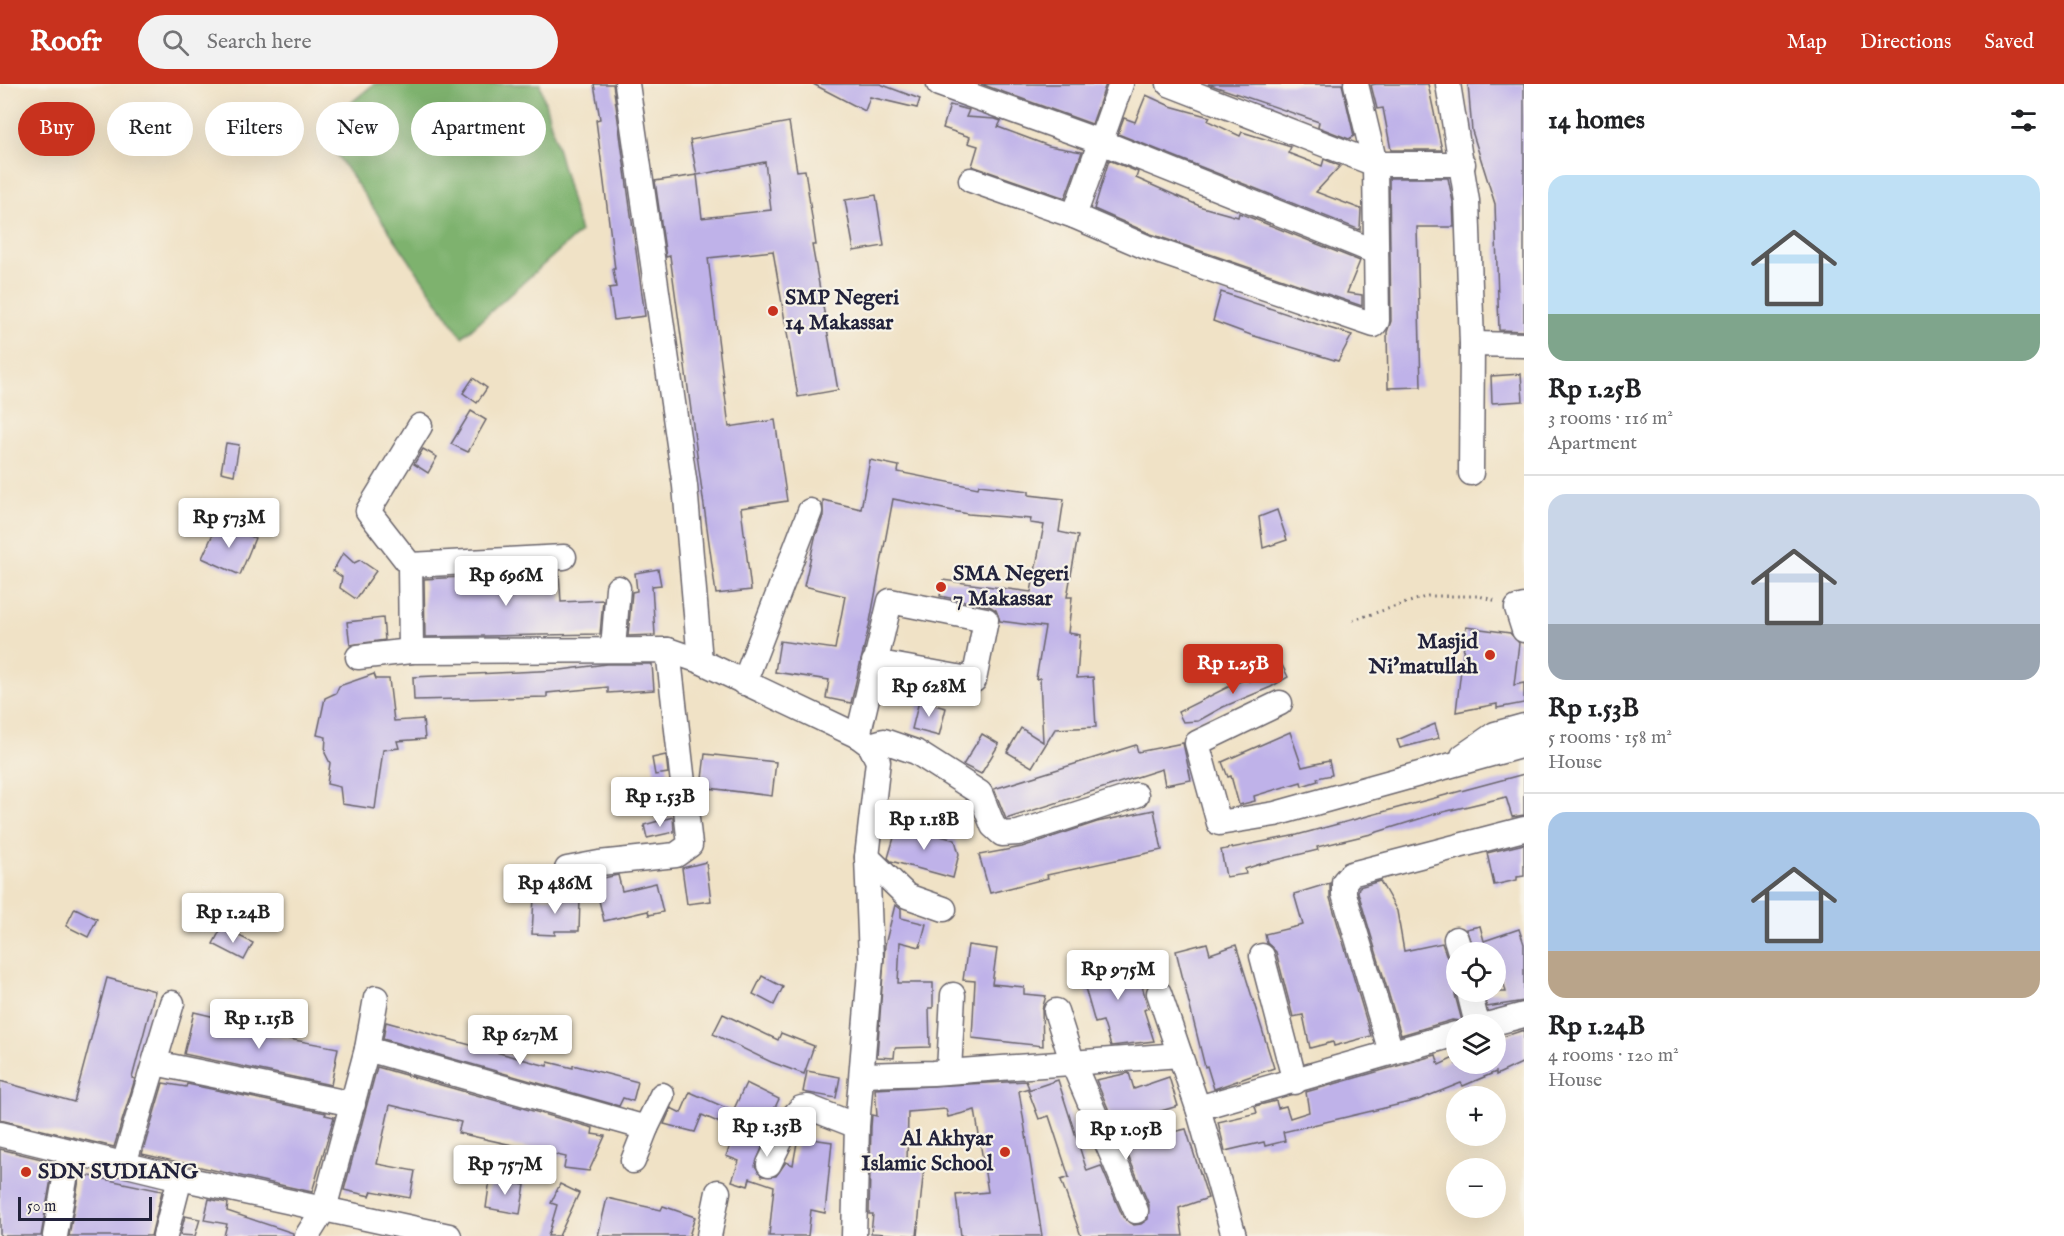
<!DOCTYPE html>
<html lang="en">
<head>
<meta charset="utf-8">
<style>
	body { margin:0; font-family:"IM FELL English",serif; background:#f2f2f2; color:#202124; height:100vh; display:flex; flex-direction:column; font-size:22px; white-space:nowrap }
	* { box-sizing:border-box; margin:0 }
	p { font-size:20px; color:#757577 }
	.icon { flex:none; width:33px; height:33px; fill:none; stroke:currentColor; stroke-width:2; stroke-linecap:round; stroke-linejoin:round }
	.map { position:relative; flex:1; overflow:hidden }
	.drawer { display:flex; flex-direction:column; background:#fff; width:540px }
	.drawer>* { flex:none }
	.guide { position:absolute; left:18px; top:18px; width:570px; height:54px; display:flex; gap:12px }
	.buttons { position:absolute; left:1446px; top:858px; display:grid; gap:12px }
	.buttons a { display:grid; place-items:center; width:60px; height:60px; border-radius:50%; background:#fff; box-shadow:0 6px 24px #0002; font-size:30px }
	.scale { position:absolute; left:18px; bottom:15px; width:134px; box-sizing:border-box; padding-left:6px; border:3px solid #22223b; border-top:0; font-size:16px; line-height:21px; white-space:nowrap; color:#22223b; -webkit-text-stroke:4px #f7f3e8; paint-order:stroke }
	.price { position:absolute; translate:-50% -51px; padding:0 14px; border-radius:6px; background:#fff; color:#222; font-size:20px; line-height:39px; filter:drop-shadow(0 2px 3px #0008) }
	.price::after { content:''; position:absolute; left:50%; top:36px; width:18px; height:14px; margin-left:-9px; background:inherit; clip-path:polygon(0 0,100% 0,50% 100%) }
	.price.active { background:#c8321e; color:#fff }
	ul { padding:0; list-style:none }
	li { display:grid; align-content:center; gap:12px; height:318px; padding:0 24px }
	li+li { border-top:2px solid #e0e0e0 }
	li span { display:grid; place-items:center; height:186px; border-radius:18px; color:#555 }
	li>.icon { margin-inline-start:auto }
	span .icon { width:108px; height:108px; fill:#fffc; stroke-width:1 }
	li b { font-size:26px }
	h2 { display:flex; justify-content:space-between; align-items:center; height:72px; padding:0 24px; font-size:26px }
	.chip { padding:0 21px; border-radius:27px; background:#fff; box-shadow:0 6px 24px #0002; font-size:21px; line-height:54px }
	.chip.active { background:#c8321e; color:#fff }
	header { display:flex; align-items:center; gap:36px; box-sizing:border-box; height:84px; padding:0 30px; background:#c8321e; color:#fff }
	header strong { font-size:28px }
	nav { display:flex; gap:33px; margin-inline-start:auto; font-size:21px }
	.search { width:420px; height:54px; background:#f2f2f2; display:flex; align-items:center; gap:15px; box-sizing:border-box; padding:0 21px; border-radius:33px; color:#757577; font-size:22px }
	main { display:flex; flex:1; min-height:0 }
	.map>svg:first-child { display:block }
	.forest { fill:#7eb26e; stroke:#506a54; stroke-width:1.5 }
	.building { fill:#bfb2e9; fill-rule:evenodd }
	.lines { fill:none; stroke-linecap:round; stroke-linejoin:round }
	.minor-casing { stroke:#6a656c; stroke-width:27 }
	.path { stroke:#6a656c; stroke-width:3; stroke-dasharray:1.5 4.5; stroke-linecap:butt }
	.minor { stroke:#fff; stroke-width:24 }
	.poi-dot { fill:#c8321e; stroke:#f7f3e8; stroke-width:2 }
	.labels { text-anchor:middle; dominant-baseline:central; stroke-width:4.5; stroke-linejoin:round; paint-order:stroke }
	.poi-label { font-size:22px; font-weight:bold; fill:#22223b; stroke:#f7f3e8; text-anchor:start }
</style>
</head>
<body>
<header>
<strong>Roofr</strong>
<div class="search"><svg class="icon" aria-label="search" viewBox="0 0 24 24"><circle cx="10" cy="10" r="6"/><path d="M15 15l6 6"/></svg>Search here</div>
<nav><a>Map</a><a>Directions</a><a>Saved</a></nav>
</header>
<main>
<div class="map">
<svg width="1524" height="1152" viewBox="0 0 1524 1152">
	<rect width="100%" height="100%" fill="#f7f3e8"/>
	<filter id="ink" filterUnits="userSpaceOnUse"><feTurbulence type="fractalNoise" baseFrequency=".0167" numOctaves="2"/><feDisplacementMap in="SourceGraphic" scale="12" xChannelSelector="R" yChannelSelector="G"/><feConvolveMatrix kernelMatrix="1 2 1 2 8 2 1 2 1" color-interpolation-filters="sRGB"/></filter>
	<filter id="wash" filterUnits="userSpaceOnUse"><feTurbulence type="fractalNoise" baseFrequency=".008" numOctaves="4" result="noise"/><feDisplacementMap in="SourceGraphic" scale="24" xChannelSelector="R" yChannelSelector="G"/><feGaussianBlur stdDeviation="1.35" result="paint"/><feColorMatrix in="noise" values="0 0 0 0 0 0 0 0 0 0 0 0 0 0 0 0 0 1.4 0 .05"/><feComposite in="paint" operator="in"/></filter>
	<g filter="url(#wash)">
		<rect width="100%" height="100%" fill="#f0e2c6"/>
		<polygon class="forest" points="374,0 540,0 580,148 462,253 319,45"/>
		<g id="blocks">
			<g class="building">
				<polygon points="594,0 613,0 645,232 614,236 609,204 616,203 613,185 615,185 596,36 600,35"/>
				<polygon points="813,0 880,0 920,15 917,24 870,13 865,27"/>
				<polygon points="981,0 1106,0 1092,40"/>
				<polygon points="1208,0 1342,0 1354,52 1349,55 1318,43 1319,38"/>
				<polygon points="1376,0 1428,0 1442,66 1391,66 1383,24 1377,25 1371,1"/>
				<polygon points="1468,0 1524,0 1524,247 1499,246 1495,120 1472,47"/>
				<polygon points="1146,11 1170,22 1210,33 1208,37 1240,52 1242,48 1291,63 1288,69 1322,82 1324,75 1340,82 1316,108 1361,125 1360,146 1118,50 1124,34 1135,38"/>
				<polygon points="950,21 969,26 966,33 995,35 1001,37 998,43 1049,62 1082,68 1065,114 972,82 978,62 968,59 970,53 943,44"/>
				<path d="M789,38L797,87L805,86L816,161H812L838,306L798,313L773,167L708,174L729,343L775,336L787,417L741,424L751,506L716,510L670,172L666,173L655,97L697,91L690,56ZM765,78L771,126L702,134L697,91Z"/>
				<polygon points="1109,76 1138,88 1136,94 1202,123 1238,133 1239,129 1360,177 1347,209 1362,211 1362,222 1151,150 1094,125"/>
				<polygon points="1389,94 1448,94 1453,118 1454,143 1417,143 1421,303 1388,304 1387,248 1391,237"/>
				<polygon points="876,111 884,162 854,167 845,116"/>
				<polygon points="1221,208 1329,244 1352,251 1338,277 1251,251 1213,237"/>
				<polygon points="1521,290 1523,317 1492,319 1491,292"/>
				<polygon points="473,294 487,304 477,319 463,309"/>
				<polygon points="471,327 486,336 468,368 451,360"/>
				<polygon points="226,359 239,361 234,391 221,388"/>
				<polygon points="423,365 437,373 428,389 414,380"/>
				<polygon points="870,376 899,382 898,388 978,404 979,401 1029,407 1029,411 1064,415 1059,448 1078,452 1067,513 1072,513 1068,549 1080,551 1077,594 1093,593 1096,643 1055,645 1032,683 1007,668 1021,644 1043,658 1040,594 1036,595 1045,543 1000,537 996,526 989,522 940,512 943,496 1031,508 1044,441 1030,439 1031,435 968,430 893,415 870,538 851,619 826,614 829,596 775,588 780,557 835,565 845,512 804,502 815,454 823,432 823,416 861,425"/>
				<polygon points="1277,426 1287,456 1263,464 1259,433"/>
				<polygon points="218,439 255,454 240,491 202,474"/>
				<polygon points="343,469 354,479 360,476 376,487 356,515 340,504 342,493 333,487"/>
				<polygon points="658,485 661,501 652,502 655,551 628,552 632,508 637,507 635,489"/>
				<polygon points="559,488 561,518 603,516 600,550 425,553 424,495"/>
				<polygon points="383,534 385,556 350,561 347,538"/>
				<polygon points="1466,543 1510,549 1519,559 1514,601 1524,599 1524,619 1497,624 1497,620 1456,628"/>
				<polygon points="606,580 652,580 654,606 608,609 608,603 547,609 547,613 414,616 413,593 561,586"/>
				<polygon points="1282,581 1288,593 1271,603 1223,623 1198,637 1183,638 1178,628 1234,600 1248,594 1249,597"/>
				<polygon points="374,590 376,595 389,595 394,637 423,635 425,655 397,657 399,664 383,666 375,725 342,720 340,703 327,700 330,679 325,669 326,653 317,651 325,614 336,609 339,602"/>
				<polygon points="919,617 946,624 939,652 912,645"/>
				<polygon points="1435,640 1439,654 1400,664 1397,656"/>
				<polygon points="1290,648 1302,683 1329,677 1332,691 1317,694 1318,697 1302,702 1301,698 1254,712 1255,717 1239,721 1231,692 1228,693 1222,678"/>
				<polygon points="982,650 999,660 981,690 963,681"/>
				<polygon points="1183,659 1191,696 1165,701 1162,685 1006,735 994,705 1136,661 1138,668"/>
				<polygon points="705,670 776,678 772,712 701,703"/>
				<polygon points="666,671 668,689 655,691 652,674"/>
				<polygon points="1524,690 1524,731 1512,733 1506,713 1435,730 1371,750 1317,763 1318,766 1260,780 1245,785 1246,790 1226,793 1221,766 1297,751"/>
				<polygon points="1154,726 1162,766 1047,791 1048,794 990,809 979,771 1022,763 1097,738"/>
				<polygon points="673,733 674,748 647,754 644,741"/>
				<polygon points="898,740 955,756 959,770 953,794 891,777 888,774"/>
				<polygon points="1524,760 1524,792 1517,793 1517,796 1494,801 1487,769"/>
				<polygon points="706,778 711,817 687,820 682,784"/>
				<polygon points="618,791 622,807 656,799 663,828 649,831 648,827 604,837 594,796"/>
				<polygon points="1380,797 1397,827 1404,867 1442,859 1447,873 1456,882 1455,911 1462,937 1452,936 1401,951 1358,808 1359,803"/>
				<polygon points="1330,799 1330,814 1371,952 1334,962 1333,958 1310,964 1303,931 1293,933 1276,868 1267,859 1265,850 1303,841 1294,810"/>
				<polygon points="534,813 580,815 579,847 555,847 555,851 532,850"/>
				<polygon points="895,821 901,825 901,834 926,840 920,863 900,858 898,899 933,899 933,924 929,924 930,963 895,964 894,974 877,973 885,861"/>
				<polygon points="75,824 97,835 88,853 66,842"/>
				<polygon points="1480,842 1484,857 1519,845 1524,860 1524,917 1487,923 1484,908 1506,908 1496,868 1474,868 1466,845"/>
				<polygon points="222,843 253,859 244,876 213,860"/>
				<polygon points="1207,859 1210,870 1236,861 1274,984 1214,1005 1207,982 1205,983 1176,867"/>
				<polygon points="968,861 997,865 992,900 1024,903 1024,910 1046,912 1042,925 1043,962 972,954 975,897 963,896"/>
				<polygon points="1134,871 1148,924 1144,926 1154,957 1111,962 1103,937 1095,939 1080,886"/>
				<polygon points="762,892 783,903 774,921 753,910"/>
				<polygon points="107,894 155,907 132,994 135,995 114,1063 0,1036 0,997 74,1018"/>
				<polygon points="194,928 241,939 240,946 338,964 331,1001 184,970"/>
				<polygon points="723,930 778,956 781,949 814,962 804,990 771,978 713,950"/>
				<polygon points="386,938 547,982 548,978 573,984 573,981 638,998 633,1017 623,1014 619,1022 383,955"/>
				<polygon points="1524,946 1524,978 1496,991 1496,988 1463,1002 1461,999 1418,1016 1283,1048 1285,1057 1265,1062 1264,1058 1225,1067 1218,1038 1257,1029 1255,1022 1276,1017 1278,1024 1286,1022 1290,1034 1309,1028 1306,1008 1436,971 1439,981 1456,973 1456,980 1496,980 1496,955"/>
				<polygon points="377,983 593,1044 592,1050 605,1052 589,1087 564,1084 566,1073 458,1049 461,1038 390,1021 377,1080 415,1087 410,1114 372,1107 370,1112 344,1106"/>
				<polygon points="807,987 840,993 836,1014 803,1008"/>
				<polygon points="1129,989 1134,1005 1169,993 1178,1022 1127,1037 1132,1058 1186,1045 1208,1114 1179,1124 1183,1152 1081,1152 1061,1096 1069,1093 1049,1032 1039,1035 1028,1006 1058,996 1087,1087 1101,1082 1123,1133 1134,1141 1141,1140 1148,1135 1149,1121 1096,996"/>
				<polygon points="1026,997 1029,1004 1019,1007 1042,1152 961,1152 956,1111 988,1108 975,1026 948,1033 946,1025 908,1028 907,1081 924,1083 917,1152 871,1149 873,1130 869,1130 871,1043 872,1031 877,1032 875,1005"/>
				<polygon points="163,999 186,1003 187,1000 326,1029 325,1031 334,1033 312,1108 142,1070"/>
				<polygon points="746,999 779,1015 759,1057 764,1059 755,1082 762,1092 776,1092 786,1078 793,1081 798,1053 832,1058 825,1129 811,1126 808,1152 769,1152 774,1102 750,1094 748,1102 732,1097 739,1077 726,1072 736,1046 702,1031 695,1048 664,1040 671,1024 681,1029 690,1008 733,1027"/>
				<polygon points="0,1065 54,1078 41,1152 0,1152"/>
				<polygon points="80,1090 162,1107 151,1152 69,1152"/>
				<polygon points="490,1095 525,1101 520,1130 486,1124"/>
				<polygon points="560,1100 579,1109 559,1152 548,1152 557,1121 551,1119"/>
				<polygon points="607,1114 661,1126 663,1122 695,1133 689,1152 598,1152"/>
				<polygon points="209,1115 228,1119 227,1127 293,1149 293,1152 224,1152 227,1140 204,1136"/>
				<polygon points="185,1132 200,1135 195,1152 180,1151"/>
			</g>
		</g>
	</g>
	<g filter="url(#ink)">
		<use href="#blocks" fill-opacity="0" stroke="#6a656c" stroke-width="1.5"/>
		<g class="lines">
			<g class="minor-casing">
				<g id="minor">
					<polyline points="627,0 685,402 700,577"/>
					<polyline points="939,0 1101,58 1376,168"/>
					<polyline points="1121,0 1074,132 1146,163 1374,241 1377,237 1375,80 1356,0"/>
					<polyline points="1169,0 1375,80 1463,80"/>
					<polyline points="1448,0 1467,117 1472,260 1471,389"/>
					<polyline points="971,96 1074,132"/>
					<polyline points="1472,260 1524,261"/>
					<polyline points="410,481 564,473"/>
					<polyline points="1524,522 1517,524 1524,546"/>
					<polyline points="613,564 618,504"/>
					<polyline points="411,567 410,481 368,427 420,342"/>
					<polyline points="358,573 411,567 668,566 700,577 858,652 870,661 878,677 867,773 871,875 857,1042 854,1152"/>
					<polyline points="744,599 810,427"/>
					<polyline points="1280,619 1197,659 1219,739 1275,730 1524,661"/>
					<polyline points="858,652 890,517 986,536 974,596 874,578"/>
					<polyline points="870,661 884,657 916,668 980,709 993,742 1002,750 1018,749 1136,711"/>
					<polyline points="1463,672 1495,650 1524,642"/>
					<polyline points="867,773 907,812 944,825"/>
					<polyline points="567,785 599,779 676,771 690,761 668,566"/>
					<polyline points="1456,855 1460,868"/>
					<polyline points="1262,872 1295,998"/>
					<polyline points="1469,908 1477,940"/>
					<polyline points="1159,909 1180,971"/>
					<polyline points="1056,927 1072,977 1136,1127"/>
					<polyline points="1490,940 1524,931"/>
					<polyline points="367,965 376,914"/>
					<polyline points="1391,968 1344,810 1344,798 1351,790 1524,745"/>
					<polyline points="155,979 353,1020"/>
					<polyline points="949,987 953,911"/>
					<polyline points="862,991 933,989 1180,971 1198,1024 1456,950"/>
					<polyline points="1198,1024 1234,1152"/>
					<polyline points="0,1050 180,1094 449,1152"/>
					<polyline points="633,1077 646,1044"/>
					<polyline points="124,1080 172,919"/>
					<polyline points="769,1080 791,1035 801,1024 808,1023 857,1042"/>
					<polyline points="55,1152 70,1067"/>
					<polyline points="165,1152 180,1094"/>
					<polyline points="307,1152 324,1125 367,965 646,1044 662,1011"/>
					<polyline points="709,1152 718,1108"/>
				</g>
			</g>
			<polyline class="path" points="1353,536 1428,512 1479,512 1497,517"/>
			<use href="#minor" class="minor"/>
		</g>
	</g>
	<g class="poi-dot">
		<circle cx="773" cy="227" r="6"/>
		<circle cx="941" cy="503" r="6"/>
		<circle cx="1490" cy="571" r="6"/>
		<circle cx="1005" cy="1068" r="6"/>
		<circle cx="26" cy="1088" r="6"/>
	</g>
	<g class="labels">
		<g class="poi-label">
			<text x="785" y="214">SMP Negeri<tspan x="785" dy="25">14 Makassar</tspan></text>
			<text x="953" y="490">SMA Negeri<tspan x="953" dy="25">7 Makassar</tspan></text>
			<text x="1478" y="558" text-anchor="end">Masjid<tspan x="1478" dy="25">Ni'matullah</tspan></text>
			<text x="993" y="1055" text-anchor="end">Al Akhyar<tspan x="993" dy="25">Islamic School</tspan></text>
			<text x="38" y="1088">SDN SUDIANG</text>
		</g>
	</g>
</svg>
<div class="buttons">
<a><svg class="icon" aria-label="locate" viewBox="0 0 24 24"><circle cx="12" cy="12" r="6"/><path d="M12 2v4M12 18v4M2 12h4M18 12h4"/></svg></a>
<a><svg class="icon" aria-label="layers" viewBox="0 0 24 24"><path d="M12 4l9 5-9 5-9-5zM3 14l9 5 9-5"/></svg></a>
<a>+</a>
<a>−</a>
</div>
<div class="scale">50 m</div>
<b class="price" style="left:229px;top:465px">Rp 573M</b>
<b class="price" style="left:506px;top:523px">Rp 696M</b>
<b class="price active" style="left:1233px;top:611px">Rp 1.25B</b>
<b class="price" style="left:929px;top:634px">Rp 628M</b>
<b class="price" style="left:660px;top:744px">Rp 1.53B</b>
<b class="price" style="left:924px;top:767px">Rp 1.18B</b>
<b class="price" style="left:555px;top:831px">Rp 486M</b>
<b class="price" style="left:233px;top:860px">Rp 1.24B</b>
<b class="price" style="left:1118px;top:917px">Rp 975M</b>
<b class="price" style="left:259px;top:966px">Rp 1.15B</b>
<b class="price" style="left:520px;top:982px">Rp 627M</b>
<b class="price" style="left:767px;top:1074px">Rp 1.35B</b>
<b class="price" style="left:1126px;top:1077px">Rp 1.05B</b>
<b class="price" style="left:505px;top:1112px">Rp 757M</b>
<div class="guide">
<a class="chip active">Buy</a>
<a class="chip">Rent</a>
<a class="chip">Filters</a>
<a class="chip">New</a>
<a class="chip">Apartment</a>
</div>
</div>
<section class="drawer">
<h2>14 homes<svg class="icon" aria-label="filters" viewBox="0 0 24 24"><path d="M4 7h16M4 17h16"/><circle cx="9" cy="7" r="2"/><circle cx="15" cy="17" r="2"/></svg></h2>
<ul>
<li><span style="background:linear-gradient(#bfe0f5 75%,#7fa58c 0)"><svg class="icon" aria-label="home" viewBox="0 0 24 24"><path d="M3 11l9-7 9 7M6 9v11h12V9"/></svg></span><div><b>Rp 1.25B</b><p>3 rooms · 116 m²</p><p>Apartment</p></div></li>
<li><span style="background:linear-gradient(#c9d6e8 70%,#9aa5b1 0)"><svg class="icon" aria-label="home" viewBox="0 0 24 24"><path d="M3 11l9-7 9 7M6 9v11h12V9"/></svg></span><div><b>Rp 1.53B</b><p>5 rooms · 158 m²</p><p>House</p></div></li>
<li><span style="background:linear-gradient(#a9c7e8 75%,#b9a48a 0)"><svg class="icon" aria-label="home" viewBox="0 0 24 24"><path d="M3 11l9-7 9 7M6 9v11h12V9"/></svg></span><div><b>Rp 1.24B</b><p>4 rooms · 120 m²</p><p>House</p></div></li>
</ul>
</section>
</main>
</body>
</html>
